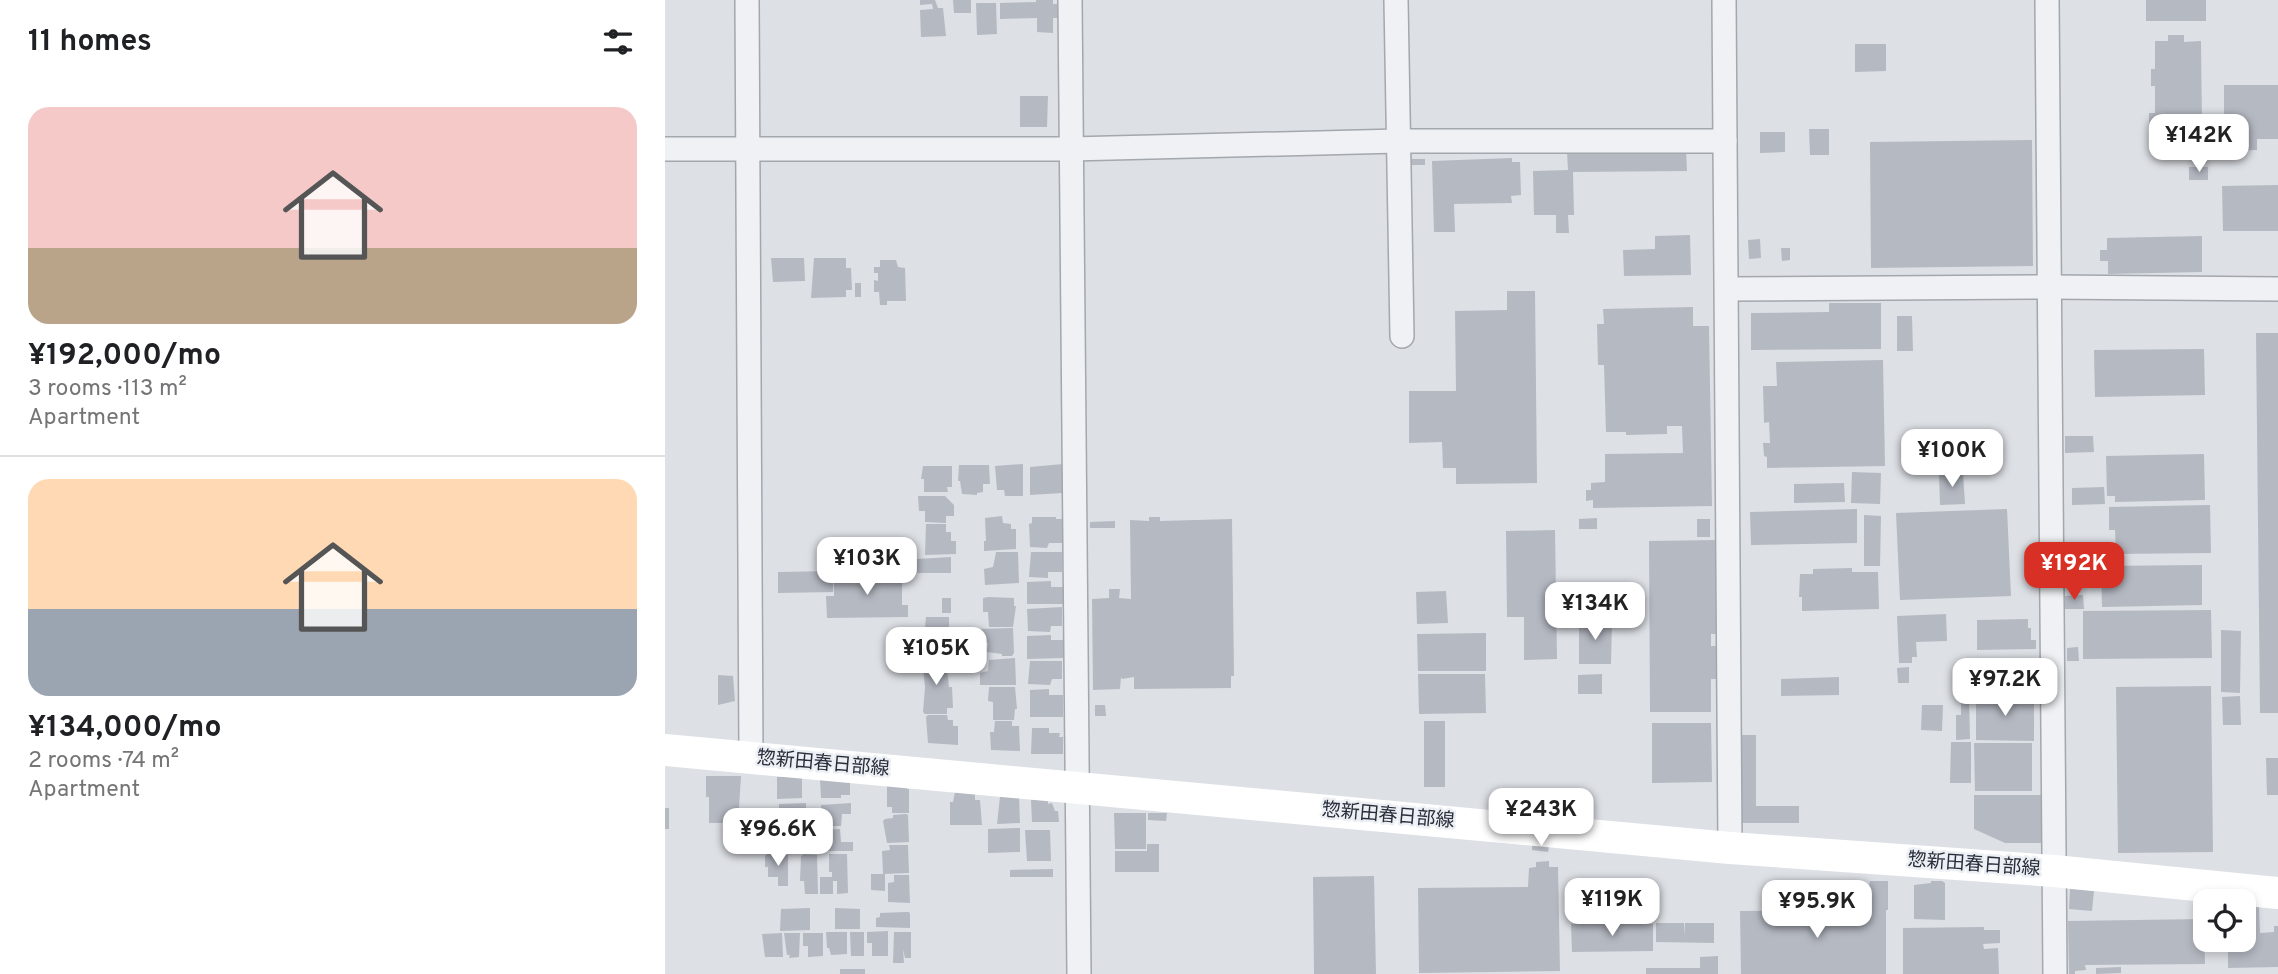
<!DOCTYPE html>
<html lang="en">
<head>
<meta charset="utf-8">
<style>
	body { margin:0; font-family:Overpass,"Noto Sans JP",sans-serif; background:#f6f6f6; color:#202124; height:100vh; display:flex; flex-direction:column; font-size:26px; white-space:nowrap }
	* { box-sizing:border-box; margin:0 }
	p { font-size:23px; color:#757577 }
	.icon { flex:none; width:38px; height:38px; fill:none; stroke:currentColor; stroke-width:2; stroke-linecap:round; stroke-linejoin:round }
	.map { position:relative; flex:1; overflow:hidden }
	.drawer { display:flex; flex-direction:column; background:#fff; width:665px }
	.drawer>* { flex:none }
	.tools { position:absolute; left:1528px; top:889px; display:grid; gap:14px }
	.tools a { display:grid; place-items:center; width:63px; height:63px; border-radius:14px; background:#fff; box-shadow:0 4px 10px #0003; font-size:35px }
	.price { position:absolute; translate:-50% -60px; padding:0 16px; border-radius:14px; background:#fff; color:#222; font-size:23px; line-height:46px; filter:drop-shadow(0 2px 4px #0008) }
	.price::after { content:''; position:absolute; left:50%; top:42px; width:21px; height:16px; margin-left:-10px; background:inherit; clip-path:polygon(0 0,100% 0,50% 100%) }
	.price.selected { background:#d93025; color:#fff }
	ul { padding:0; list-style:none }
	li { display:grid; align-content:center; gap:14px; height:371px; padding:0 28px }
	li+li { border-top:2px solid #e0e0e0 }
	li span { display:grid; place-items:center; height:217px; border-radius:21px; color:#555 }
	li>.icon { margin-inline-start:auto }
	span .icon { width:126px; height:126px; fill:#fffc; stroke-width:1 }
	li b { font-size:30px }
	h2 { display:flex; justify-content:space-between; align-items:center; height:84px; padding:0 28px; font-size:30px }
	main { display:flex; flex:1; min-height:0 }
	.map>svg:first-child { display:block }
	.building { fill:#b5b9c2 }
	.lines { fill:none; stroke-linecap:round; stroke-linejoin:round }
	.minor-casing { stroke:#a3a7ae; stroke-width:26 }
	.minor { stroke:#eff1f4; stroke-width:23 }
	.secondary { stroke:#fff; stroke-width:32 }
	.labels { text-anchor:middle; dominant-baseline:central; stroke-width:5; stroke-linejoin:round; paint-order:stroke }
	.street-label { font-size:19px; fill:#282d3a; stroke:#eceff3 }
</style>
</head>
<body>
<main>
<section class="drawer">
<h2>11 homes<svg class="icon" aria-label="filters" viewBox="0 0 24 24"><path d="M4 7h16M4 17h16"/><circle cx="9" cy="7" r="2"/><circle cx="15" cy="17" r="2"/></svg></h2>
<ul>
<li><span style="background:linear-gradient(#f6c9c9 65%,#b9a48a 0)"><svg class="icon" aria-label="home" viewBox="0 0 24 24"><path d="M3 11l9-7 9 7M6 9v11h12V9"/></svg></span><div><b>¥192,000/mo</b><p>3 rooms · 113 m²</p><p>Apartment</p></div></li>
<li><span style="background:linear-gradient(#ffd9b3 60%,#9aa5b1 0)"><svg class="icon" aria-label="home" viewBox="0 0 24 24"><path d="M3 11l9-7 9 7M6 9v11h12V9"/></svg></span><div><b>¥134,000/mo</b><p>2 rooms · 74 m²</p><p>Apartment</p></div></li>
</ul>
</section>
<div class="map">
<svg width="1613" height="974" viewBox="0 0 1613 974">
	<rect width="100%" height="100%" fill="#dde0e5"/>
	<g class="building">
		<polygon points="255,0 270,0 273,8 278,8 281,36 256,37 255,10 268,9 267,4 255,5"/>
		<polygon points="288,0 306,0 306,13 289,13"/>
		<polygon points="371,0 388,0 388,4 392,4 393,18 388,18 388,33 372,32 372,18 335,19 335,3 371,2"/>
		<rect x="1481" y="0" width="60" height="21"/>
		<polygon points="311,3 331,3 332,34 312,35"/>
		<polygon points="1503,35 1519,35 1519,42 1536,41 1537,127 1484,128 1484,113 1490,113 1490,86 1486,86 1486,69 1490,69 1490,41 1503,41"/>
		<polygon points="1190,44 1221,44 1221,71 1190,72"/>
		<polygon points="1559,85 1613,85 1613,139 1592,139 1592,150 1559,151"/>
		<polygon points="355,96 383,96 382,127 355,127"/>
		<polygon points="1144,129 1164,129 1164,155 1145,155"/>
		<polygon points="1095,132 1120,132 1120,152 1095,153"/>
		<polygon points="1367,140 1368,266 1206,268 1205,142"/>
		<polygon points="1528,144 1542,144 1542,163 1528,162"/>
		<polygon points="1021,151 1022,171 908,172 909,215 903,215 904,233 891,233 891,215 869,215 868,171 903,170 902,152"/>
		<polygon points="847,158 847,162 855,162 856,195 846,196 847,203 789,204 790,232 769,232 767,161"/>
		<rect x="745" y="159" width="15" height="6"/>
		<rect x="1524" y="167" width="19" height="13"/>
		<polygon points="1613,185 1613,231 1558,231 1557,186"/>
		<polygon points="1025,235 1026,275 959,276 958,250 990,249 990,236"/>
		<polygon points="1537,236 1537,272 1443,274 1443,261 1435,261 1435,250 1442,250 1442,238"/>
		<polygon points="1095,239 1096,258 1084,259 1083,240"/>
		<polygon points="1116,248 1125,248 1125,260 1117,261"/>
		<polygon points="106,258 139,258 140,281 108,282"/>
		<polygon points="149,258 181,258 181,268 186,268 187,290 181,290 181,297 146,298"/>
		<polygon points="215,260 231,260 233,267 240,268 241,301 222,301 222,305 215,305 214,292 209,292 209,280 213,281 213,273 209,273 209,267 215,267"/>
		<rect x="190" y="283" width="6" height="14"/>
		<polygon points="842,291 870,291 872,483 791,484 791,468 778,468 777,442 744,443 744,391 791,391 790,311 842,310"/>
		<polygon points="1164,303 1216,303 1216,349 1086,350 1086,313 1164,312"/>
		<polygon points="1028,307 1028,326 1044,326 1047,506 928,508 928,500 921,501 921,490 926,490 926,483 940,482 940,454 1018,453 1017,426 1002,426 1002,434 961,435 961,432 941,432 939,365 933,365 932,324 939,324 938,309"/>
		<polygon points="1232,316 1247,316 1248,351 1232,351"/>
		<polygon points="1591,333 1613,333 1613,713 1595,713"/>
		<polygon points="1539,349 1540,395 1430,397 1429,350"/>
		<polygon points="1218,360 1220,466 1102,468 1102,457 1099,456 1098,443 1105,443 1104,422 1099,423 1098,386 1112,386 1111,362"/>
		<polygon points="1400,436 1428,436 1429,452 1400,453"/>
		<polygon points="1539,454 1540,500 1450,502 1450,496 1442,496 1441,456"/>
		<polygon points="358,464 358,496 340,496 339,490 332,490 330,466"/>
		<polygon points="398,464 397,493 365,495 365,467"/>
		<polygon points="294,465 324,465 325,484 318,484 318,492 312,493 312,495 297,494 295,481 293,481"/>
		<polygon points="258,466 287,466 287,487 282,487 283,492 259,492 259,479 256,479"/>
		<polygon points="1187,472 1216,473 1215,504 1186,503"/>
		<polygon points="1298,473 1300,504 1275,505 1274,474"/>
		<polygon points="1179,483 1180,502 1129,503 1129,484"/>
		<polygon points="1439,487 1440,504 1407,505 1407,488"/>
		<polygon points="253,496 280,496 289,505 289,516 281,516 281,523 260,522 260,511 254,511"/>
		<polygon points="1545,505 1546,553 1451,554 1450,530 1444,530 1444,507"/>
		<polygon points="1192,509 1192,543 1086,545 1085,512"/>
		<polygon points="1342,509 1346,596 1235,600 1231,513"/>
		<polygon points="1199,515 1216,516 1215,566 1199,566"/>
		<polygon points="337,516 338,523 346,524 346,529 351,529 351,549 319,551 319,541 321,541 320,518"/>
		<polygon points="367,517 391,517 391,519 397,519 397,543 384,543 382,548 365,547 364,524 367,523"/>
		<polygon points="484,517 495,517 495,521 567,519 569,676 566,676 566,688 469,689 469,677 457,679 456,677 455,689 428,690 427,599 444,598 444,589 455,589 454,598 466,599 465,520 484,521"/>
		<polygon points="932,518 932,529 914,529 914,519"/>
		<rect x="1032" y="519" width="13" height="18"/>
		<polygon points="450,521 450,528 425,528 425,522"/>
		<polygon points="261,524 281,524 281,532 286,532 286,541 291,541 291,554 260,555"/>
		<polygon points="890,530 892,659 859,660 859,617 842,617 841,531"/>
		<polygon points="1051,540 1052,634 1046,634 1046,646 1052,646 1053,679 1046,679 1046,712 985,712 984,541"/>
		<polygon points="331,552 353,552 354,583 320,585 319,569 328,567"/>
		<polygon points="366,552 397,552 397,572 383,572 383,578 364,577"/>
		<polygon points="286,557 286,573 252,573 252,559"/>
		<polygon points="1537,565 1537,605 1437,607 1436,566"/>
		<rect x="1428" y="567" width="6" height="18"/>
		<polygon points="1187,568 1187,572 1213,572 1214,609 1137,611 1137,597 1134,597 1135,574 1148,574 1148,569"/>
		<polygon points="168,571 168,592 113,593 113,572"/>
		<polygon points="237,574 237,605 243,605 243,617 162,618 161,596 169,596 169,575"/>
		<polygon points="386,581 386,587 398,587 398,604 362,604 362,582"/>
		<polygon points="781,591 783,623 752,624 751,592"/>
		<polygon points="1418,595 1419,609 1400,609 1400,596"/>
		<polygon points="323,597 349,598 349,606 351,606 348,627 324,627 323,612 318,612 318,598"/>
		<rect x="277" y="598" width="9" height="15"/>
		<polygon points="397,607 397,626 386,626 385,632 363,631 362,609"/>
		<polygon points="1546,610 1547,658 1418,659 1418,611"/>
		<polygon points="1281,614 1282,641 1251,642 1252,657 1247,657 1247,663 1234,663 1232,616"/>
		<polygon points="261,617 284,617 284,644 279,644 279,650 273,650 274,654 260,654 258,650"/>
		<polygon points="1363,619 1363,628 1366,628 1366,640 1371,640 1371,649 1312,650 1312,620"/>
		<polygon points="914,620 947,621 946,664 914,664"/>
		<polygon points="348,628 349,653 347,656 337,656 337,654 322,652 323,643 312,642 313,629"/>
		<polygon points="1556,630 1576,631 1575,693 1556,692"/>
		<polygon points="821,633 821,671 753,671 752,634"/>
		<polygon points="386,635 386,640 398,640 398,658 362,659 362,636"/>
		<polygon points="1413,647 1414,661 1402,661 1402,648"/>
		<polygon points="273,656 273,661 281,661 284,687 287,687 288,708 282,708 282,714 260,714 258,712 260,687 257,658"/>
		<polygon points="350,658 351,685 315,685 315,673 323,671 324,660"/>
		<polygon points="365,661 397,661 397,679 387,679 385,685 363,684"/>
		<polygon points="1244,667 1244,683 1233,683 1232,668"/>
		<polygon points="1334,667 1370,667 1370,693 1333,693"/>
		<polygon points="753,674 820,674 821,713 754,714"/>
		<polygon points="937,674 937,694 913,694 913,675"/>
		<polygon points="53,675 68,676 70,701 53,705"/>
		<polygon points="1174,677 1174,695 1116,696 1116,679"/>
		<polygon points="1546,686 1548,852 1453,853 1451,687"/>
		<polygon points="324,687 350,687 352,709 350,709 349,720 328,720 328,702 323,701"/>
		<polygon points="384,689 384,695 398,695 398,717 365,717 365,690"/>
		<polygon points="1311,694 1369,695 1369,741 1311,740"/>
		<polygon points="1296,696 1304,696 1305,739 1291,740 1291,715 1296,715"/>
		<polygon points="1575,696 1576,725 1558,725 1557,697"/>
		<polygon points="430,705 440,705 441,716 430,716"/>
		<polygon points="1257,705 1278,705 1277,731 1256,730"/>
		<polygon points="263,715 282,715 283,720 288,720 288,726 293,726 293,745 263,743 261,717"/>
		<polygon points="330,721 347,721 347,726 354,726 355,751 326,750 325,732 329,732"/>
		<rect x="759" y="721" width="21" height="66"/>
		<polygon points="987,723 1046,723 1047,782 987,783"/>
		<polygon points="367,728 384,728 384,733 395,733 394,737 398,737 398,754 366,754"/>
		<polygon points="1074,735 1091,735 1091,806 1134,806 1134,823 1074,823"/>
		<polygon points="1286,742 1306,742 1306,783 1285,783"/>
		<polygon points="1309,743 1367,743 1367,791 1310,791"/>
		<polygon points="1601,758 1613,758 1613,795 1602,795"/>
		<polygon points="41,776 76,776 73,823 44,823 44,797 41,797"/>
		<polygon points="133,776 137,778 137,798 112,799 112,777"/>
		<polygon points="155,779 185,782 185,795 176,795 176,798 156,798"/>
		<polygon points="222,786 242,786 242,789 244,789 244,813 227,813 227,807 222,807"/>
		<polygon points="290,792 310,793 310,800 315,800 317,825 285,825 285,802 288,802"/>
		<polygon points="1309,795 1380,795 1380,843 1340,843 1309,829"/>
		<polygon points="354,796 355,823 332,824 335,797"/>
		<polygon points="383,799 383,804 387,803 390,811 393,811 394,822 367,822 366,800"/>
		<polygon points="141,803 141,826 126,827 126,822 114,822 114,804"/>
		<polygon points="186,803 186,814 177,814 176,826 156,826 156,805"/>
		<rect x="0" y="808" width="4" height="21"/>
		<polygon points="449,813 481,813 481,849 450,849"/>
		<polygon points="483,813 502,813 501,821 483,820"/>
		<polygon points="241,814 243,815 244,842 222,843 218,821 220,819 228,818 228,815"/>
		<polygon points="355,828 355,852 323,853 323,829"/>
		<polygon points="142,829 142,851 118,851 117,830"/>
		<polygon points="175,829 176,842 188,842 188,851 156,851 155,839 159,830"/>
		<polygon points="360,830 385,830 386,861 362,861"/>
		<polygon points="482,844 494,844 494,872 450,872 450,851 482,851"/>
		<polygon points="224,845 243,845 244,873 218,874 217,851 225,850"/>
		<polygon points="867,845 884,846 883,852 867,850"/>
		<polygon points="102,854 123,855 123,886 113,886 113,877 103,877 103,867 100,867 100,856"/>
		<polygon points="139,854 152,855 153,894 140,894 139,881 135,881 136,856"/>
		<polygon points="164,854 182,854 183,893 172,894 172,881 168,881 168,894 155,894 155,877 167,877 167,872 164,872"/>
		<polygon points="884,861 884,867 893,867 895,971 754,973 753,888 863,887 864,868 871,867 871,862"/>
		<polygon points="388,869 388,877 345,877 345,870"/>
		<polygon points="206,874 220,874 220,891 206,890"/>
		<polygon points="229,875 244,875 245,903 223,902 223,883 229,882"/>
		<polygon points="709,876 711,974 649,974 648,877"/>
		<polygon points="1205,881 1223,881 1223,910 1221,910 1221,974 1076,974 1075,911 1205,910 1205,893 1203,893"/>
		<polygon points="1266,881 1277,881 1280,883 1280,920 1249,919 1249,885 1266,883"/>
		<polygon points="1405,889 1429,891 1427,911 1404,909"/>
		<polygon points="1578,907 1594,907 1595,933 1609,932 1609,926 1613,926 1613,967 1563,968 1563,940 1578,940"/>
		<polygon points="145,908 145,930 115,931 116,909"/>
		<polygon points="170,908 195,909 195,929 170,929"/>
		<polygon points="240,912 244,912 245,914 245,928 211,927 211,918 215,917 215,913"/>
		<polygon points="1539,919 1540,964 1420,965 1421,970 1410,971 1410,974 1404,974 1403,921"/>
		<polygon points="991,923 1019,923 1019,936 1020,923 1049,923 1049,943 991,942"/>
		<polygon points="906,924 988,924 988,951 907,952"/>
		<polygon points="1319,927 1319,930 1335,930 1335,943 1318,944 1319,949 1333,948 1334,974 1238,974 1238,928"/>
		<polygon points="223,931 223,956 207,956 207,943 202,943 202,932"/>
		<polygon points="161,932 182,932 182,954 166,955 164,948 162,948"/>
		<polygon points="185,932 199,932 199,956 186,956"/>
		<polygon points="229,932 246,932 246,958 240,958 238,949 239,963 228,963"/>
		<polygon points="117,933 118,957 100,957 97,934"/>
		<polygon points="119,933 135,933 134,957 124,958 125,955 122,955"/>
		<polygon points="138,933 158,933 158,956 143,957 143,946 138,946"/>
		<polygon points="1053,956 1053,974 981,974 981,968 1035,968 1035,957"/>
		<polygon points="1456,967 1456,973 1431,974 1431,968"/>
		<rect x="175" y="969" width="25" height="5"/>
	</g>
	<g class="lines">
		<g class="minor-casing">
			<g id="minor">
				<polyline points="82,0 86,757"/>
				<polyline points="405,0 414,974"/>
				<polyline points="731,0 737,336"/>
				<polyline points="1059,0 1065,848"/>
				<polyline points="1382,0 1390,974"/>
				<polyline points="0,149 406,149 733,141 1060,141"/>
				<polyline points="1062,289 1385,287 1613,289"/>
			</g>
		</g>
		<use href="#minor" class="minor"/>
		<polyline class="secondary" points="0,750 1065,848 1389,871 1613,893"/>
	</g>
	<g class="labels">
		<g class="street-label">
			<text transform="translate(158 764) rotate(5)">惣新田春日部線</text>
			<text transform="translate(723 816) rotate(5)">惣新田春日部線</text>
			<text transform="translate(1309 865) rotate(4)">惣新田春日部線</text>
		</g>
	</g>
</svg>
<div class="tools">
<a><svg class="icon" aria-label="locate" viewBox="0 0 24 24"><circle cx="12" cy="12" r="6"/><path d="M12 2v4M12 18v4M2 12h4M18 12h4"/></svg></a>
</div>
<b class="price" style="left:1534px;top:174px">¥142K</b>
<b class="price" style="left:1287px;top:489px">¥100K</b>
<b class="price" style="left:202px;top:597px">¥103K</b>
<b class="price selected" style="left:1409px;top:602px">¥192K</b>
<b class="price" style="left:930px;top:642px">¥134K</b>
<b class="price" style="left:271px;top:687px">¥105K</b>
<b class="price" style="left:1340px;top:718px">¥97.2K</b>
<b class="price" style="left:876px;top:848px">¥243K</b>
<b class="price" style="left:113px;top:868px">¥96.6K</b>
<b class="price" style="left:947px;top:938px">¥119K</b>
<b class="price" style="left:1152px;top:940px">¥95.9K</b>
</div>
</main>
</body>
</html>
